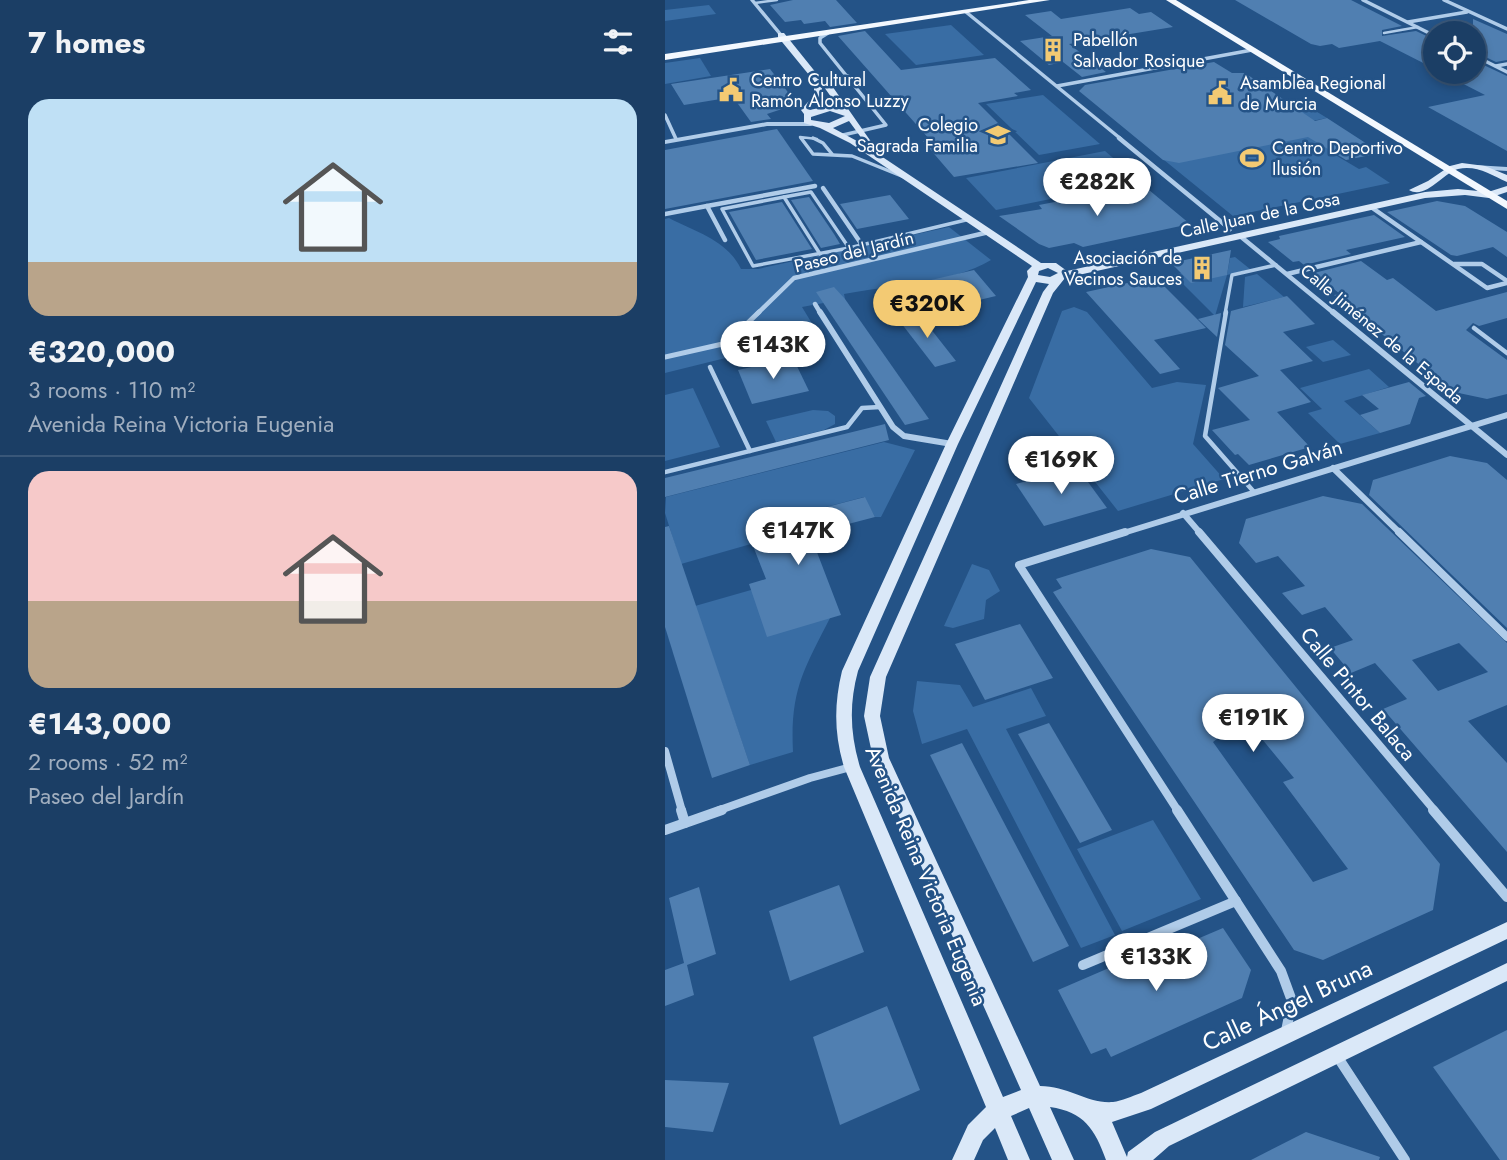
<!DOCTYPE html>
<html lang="en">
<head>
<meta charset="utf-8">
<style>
	body { margin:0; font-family:Jost,sans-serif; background:#24456b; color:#f1f3f6; height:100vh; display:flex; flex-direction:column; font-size:26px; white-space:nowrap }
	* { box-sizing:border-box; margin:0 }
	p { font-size:23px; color:#a0aebf }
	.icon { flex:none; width:38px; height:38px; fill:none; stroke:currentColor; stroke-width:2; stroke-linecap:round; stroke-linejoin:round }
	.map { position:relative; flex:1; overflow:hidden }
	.sheet { display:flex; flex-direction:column; background:#1b3e65; width:665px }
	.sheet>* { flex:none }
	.controls { position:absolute; left:758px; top:21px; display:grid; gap:14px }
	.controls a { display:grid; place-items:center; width:63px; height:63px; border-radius:50%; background:#1b3e65; box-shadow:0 4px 10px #0003,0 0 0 2px #395779; font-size:35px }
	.price { position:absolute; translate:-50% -60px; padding:0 16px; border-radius:24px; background:#fff; color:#222; font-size:23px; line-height:46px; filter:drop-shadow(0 2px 4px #0008) }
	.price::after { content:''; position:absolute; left:50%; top:42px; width:21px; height:16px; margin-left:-10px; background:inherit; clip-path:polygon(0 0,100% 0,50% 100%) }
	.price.on { background:#f3ca73; color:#111 }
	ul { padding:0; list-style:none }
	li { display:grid; align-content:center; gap:14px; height:371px; padding:0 28px }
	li+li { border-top:2px solid #395779 }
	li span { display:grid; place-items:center; height:217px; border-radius:21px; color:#555 }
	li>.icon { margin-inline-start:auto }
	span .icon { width:126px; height:126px; fill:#fffc; stroke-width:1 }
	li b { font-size:30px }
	h2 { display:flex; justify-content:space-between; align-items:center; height:84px; padding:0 28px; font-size:30px }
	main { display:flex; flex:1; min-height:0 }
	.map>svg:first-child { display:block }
	.green { fill:#396da4 }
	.building { fill:#507fb1; fill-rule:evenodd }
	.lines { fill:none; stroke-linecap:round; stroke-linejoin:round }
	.service-far2 { stroke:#b0cce9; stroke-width:2.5 }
	.service-far1 { stroke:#b0cce9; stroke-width:3.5 }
	.service { stroke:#b0cce9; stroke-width:4.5 }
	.pedestrian-far2 { stroke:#b0cce9; stroke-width:3.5 }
	.pedestrian-far1 { stroke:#b0cce9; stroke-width:4.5 }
	.pedestrian { stroke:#b0cce9; stroke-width:5 }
	.minor-far4 { stroke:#b0cce9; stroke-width:3.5 }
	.minor-far3 { stroke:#b0cce9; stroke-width:4.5 }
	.minor-far2 { stroke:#b0cce9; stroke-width:6 }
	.minor-far1 { stroke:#b0cce9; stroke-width:8 }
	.minor { stroke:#b0cce9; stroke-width:10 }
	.tertiary { fill:#b0cce9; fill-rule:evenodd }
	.secondary { fill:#dae8f8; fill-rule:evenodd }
	.primary { fill:#f3f8fe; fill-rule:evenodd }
	.labels { text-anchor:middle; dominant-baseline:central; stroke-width:5; stroke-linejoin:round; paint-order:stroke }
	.far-poi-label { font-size:18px; fill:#fff; stroke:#245387; text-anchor:start }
	.far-street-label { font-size:18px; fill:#fff; stroke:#245387 }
	.street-label { font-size:21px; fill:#fff; stroke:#245387 }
	.near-street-label { font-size:24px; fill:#fff; stroke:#245387 }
</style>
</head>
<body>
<main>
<section class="sheet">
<h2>7 homes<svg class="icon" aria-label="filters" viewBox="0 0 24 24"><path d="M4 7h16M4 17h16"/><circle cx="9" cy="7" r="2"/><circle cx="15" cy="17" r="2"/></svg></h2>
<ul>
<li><span style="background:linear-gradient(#bfe0f5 75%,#b9a48a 0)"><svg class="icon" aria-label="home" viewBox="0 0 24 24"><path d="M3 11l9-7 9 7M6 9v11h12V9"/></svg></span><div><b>€320,000</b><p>3 rooms · 110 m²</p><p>Avenida Reina Victoria Eugenia</p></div></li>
<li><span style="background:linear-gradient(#f6c9c9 60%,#b9a48a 0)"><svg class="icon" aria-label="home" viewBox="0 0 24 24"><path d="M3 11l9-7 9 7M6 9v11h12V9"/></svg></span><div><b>€143,000</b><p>2 rooms · 52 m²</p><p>Paseo del Jardín</p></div></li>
</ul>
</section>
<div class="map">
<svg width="842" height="1160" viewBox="0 0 842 1160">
	<rect width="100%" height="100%" fill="#245387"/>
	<g class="green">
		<polygon points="44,5 51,14 0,21 0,10"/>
		<polygon points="286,25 319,55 251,65 220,34"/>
		<polygon points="35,58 46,76 0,84 0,63"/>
		<polygon points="378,95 435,144 374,155 321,104"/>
		<polygon points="631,99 662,118 637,123 675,150 667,153 694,169 701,167 725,183 568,216 467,134"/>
		<polygon points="440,151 475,181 331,210 301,178"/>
		<path d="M4,218C31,232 62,240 76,269H93L284,227L326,260C286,284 225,285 179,294L180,299L137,307L154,335L0,373V219Z"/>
		<polygon points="570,257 585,269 562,275 550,316 516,282 507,284 500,277 517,273 562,275 565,258"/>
		<polygon points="592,274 619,297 578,307 580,277"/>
		<polygon points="409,307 422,312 487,388 512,382 541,385 528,444 559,479 453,511 364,398 397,311"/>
		<polygon points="668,340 686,355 658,362 641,347"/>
		<polygon points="704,369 724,387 679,401 715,433 675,444 643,413 657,409 635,388"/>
		<polygon points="28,388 55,447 0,461 0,395"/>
		<polygon points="148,410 163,411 170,416 170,424 159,430 111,442 101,421"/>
		<polygon points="219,442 250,450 216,517 210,517 199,497 81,528 86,544 16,564 0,513 1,497"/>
		<polygon points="307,564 324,570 335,591 321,600 319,619 288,628 279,626"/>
		<path d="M86,590L165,618C138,671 125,691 128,752L85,765L30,606Z"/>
		<polygon points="252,681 295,685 308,707 366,688 381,716 341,729 450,935 416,948 302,729 257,744 248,711"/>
		<polygon points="488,820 536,899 457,931 412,849"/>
	</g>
	<g class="building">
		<polygon points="128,0 171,0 192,23 165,27 160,21 139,24 136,20 120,22 105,5"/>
		<polygon points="570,0 686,0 737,26 717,30 717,36 751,31 770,40 770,69 715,41 674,48 667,44 655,46 646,44"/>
		<polygon points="465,8 474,14 486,12 508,27 404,44 441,72 417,77 398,62 384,65 355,41 387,36 360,15 386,11 396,19"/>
		<polygon points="808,19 842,34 842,60 831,62 808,51"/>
		<polygon points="200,31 236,70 330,58 366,90 349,93 353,96 313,103 373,163 289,177 258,141 265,140 173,36"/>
		<polygon points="808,60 842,76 842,151 763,107 820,95 775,72 808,72"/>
		<polygon points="549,62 567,73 580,73 650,121 662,118 716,153 681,160 643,137 514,163 498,160 414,91 420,85"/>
		<polygon points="105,69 132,104 102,114 106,119 86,122 68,97 19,105 6,84"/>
		<polygon points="112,129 148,181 0,209 0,150"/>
		<polygon points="478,185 525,224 418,247 409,243 384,248 374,244 334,216 377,209 374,205"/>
		<polygon points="225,195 244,219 192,229 175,204"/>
		<polygon points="144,197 169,234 175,244 156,248 126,200"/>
		<polygon points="772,201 800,206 842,232 842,257 828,247 792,256 786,255 722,212"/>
		<polygon points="117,202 147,249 91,260 64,212"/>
		<polygon points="709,215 740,237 681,250 686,254 639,265 634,261 628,262 603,242 615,239 614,236"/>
		<polygon points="566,250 562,275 526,283 506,263"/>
		<polygon points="696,261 722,280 728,278 771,311 842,292 842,318 814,326 808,323 801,330 842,360 842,394 822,399 789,392 785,389 774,392 757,378 767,375 669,295 675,294 649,273"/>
		<polygon points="309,270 331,296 238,318 219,291"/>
		<polygon points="490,277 541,328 489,340 515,369 495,374 421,292"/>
		<polygon points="169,287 180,299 264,419 240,425 151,292"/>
		<polygon points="622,296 650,324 618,332 648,361 615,370 646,402 612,412 645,447 584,465 573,454 570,455 547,430 585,420 553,388 594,376 560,345 566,311"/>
		<polygon points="556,313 556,314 552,337 533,319"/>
		<polygon points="254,314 291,361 270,367 233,319"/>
		<polygon points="128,358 144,391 87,404 73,370"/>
		<polygon points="744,382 761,396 754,398 745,424 715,433 695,415 714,409 697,395"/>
		<polygon points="220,424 224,440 0,497 0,478"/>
		<polygon points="785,456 822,463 842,480 842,628 704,495 708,480"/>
		<polygon points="412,467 442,508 379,526 351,484"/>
		<path d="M658,496L697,504L842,643V705L803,721L842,763V852L718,709L742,699L710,663L686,673L665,648L688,640L660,607L637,615L617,593L640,586L613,556L591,563L574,543L581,519ZM794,643L823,672L773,691L747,660Z"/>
		<polygon points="200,497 210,517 145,534 176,615 102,637 84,584 101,579 81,528"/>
		<polygon points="4,526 85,765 47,778 0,627 0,527"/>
		<path d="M486,549L525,557L775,864L768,910L658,960L629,950L388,592L397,588L391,579ZM574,722L581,731L588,728L629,778L618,782L683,869L648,882L548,742Z"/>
		<polygon points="355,624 388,678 320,700 290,644"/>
		<polygon points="384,723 447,830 415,843 353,734"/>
		<polygon points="297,743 404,946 368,962 265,755"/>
		<polygon points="174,885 199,952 125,981 104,911"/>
		<polygon points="34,887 51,954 22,965 29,995 0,1006 0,970 19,963 4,898"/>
		<polygon points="558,928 586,970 577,998 446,1057 441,1048 426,1054 393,990 474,955 478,962"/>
		<polygon points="222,1006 255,1090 175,1125 148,1037"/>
		<polygon points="842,1030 842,1160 835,1160 768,1067"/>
		<polygon points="0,1080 64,1083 48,1132 0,1127"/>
		<polygon points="641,1132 715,1157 714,1160 586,1160"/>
	</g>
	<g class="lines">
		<g class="service-far2">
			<polyline points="90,3 112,0"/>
			<polyline points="719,33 753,27"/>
			<polyline points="137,139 135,137 152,139"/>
		</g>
		<g class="service-far1">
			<polyline points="136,138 148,154 187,156 239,177"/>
			<polyline points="148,138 158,143 167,154"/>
			<polyline points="119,197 57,209 88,266 184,248 305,219"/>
			<polyline points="155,254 119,197 146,192 184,248"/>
			<polyline points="560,314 567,275 611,265"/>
		</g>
		<g class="service">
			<polyline points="561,312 540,436 589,492"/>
			<polyline points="809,328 842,353"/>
			<polyline points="45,367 85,451"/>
			<polyline points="0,472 182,427 197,408 215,407"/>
		</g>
		<g class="pedestrian-far2">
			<polyline points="779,0 842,29"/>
			<polyline points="743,22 802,12"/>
			<polyline points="831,66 842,64"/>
			<polyline points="392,86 587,50"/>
		</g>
		<g class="pedestrian-far1">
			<polyline points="158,188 197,245"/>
			<polyline points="60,240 42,206 150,186"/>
			<polyline points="92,314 129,278 324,232"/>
		</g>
		<polyline class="pedestrian" points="0,357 62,343 94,312"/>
		<g class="minor-far4">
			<polyline points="87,0 116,35"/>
			<polyline points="698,0 770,36"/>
			<polyline points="301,12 456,139"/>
			<polyline points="163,33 155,38 155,43 221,125 178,135"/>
			<polyline points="808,55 842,72"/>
			<polyline points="153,81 183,76"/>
			<polyline points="0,115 11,139"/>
		</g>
		<g class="minor-far3">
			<polyline points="454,138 565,229"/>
			<polyline points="706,207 822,288 842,283"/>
			<polyline points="0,214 42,206"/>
			<polyline points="575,236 670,314"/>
			<polyline points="789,264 817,264 842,281"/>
			<polyline points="622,274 756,242"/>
			<polyline points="150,304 156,314"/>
		</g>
		<g class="minor-far2">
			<polyline points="155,312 228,427 239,436 287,444"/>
			<polyline points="668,312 842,455"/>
			<polyline points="668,468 736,534"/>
			<polyline points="518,513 536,534"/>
			<polyline points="455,534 842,415"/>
		</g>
		<g class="minor-far1">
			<polyline points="460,532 354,565 513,811"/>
			<polyline points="534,532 770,811"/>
			<polyline points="734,532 842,637"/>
			<polyline points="0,751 17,811"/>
			<polyline points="52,811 145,778 186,767"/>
		</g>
		<g class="minor">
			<polyline points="16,810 20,823"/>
			<polyline points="512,810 616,971 627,1001 621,1031"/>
			<polyline points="768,810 842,897"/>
			<polyline points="0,830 57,810"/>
			<polyline points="418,965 571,901"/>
			<polyline points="672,1056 740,1160"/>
		</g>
		<g class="tertiary">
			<polygon points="102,122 146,122 150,124 146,126 102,126 0,144 0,140"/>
			<polygon points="809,165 842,167 842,171 812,169 808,167"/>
		</g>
		<g class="secondary">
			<path d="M113,33H119L156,79L165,83L216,156L376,263H391L402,271L760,192L793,189L823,192L842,186V192L824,198L800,195L760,198L400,278L388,293L221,677L215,716L224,758L375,1086C403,1086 423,1104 448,1102C457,1101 467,1096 476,1093L842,922V939L486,1109L447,1122L462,1157L463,1152L490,1132L842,963V981L504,1146L488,1160H441C430,1129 419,1112 385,1107L409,1160H387L364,1108L346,1116L365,1160H343L330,1128L318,1140L309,1160H287L303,1125L321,1107L179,767C169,734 169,704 177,671L281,444L363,277L362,271L367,266L185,143L155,128L139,123V114L136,110L149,95V81L113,37ZM157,86L159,87L174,108L160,107L144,110L157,95ZM165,111L180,116L164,123L146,120V117ZM184,121L203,147L168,128ZM383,268L393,273L385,277L373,275L374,271ZM371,282L384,284L378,292L205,677L199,716L208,758L356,1090L338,1097L195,767C185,734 184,704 193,671L293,444Z"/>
			<path d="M797,163L820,166L842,175V182C826,175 812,165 793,169C779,172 761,200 744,190L763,181L785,166Z"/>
		</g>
		<g class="primary">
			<polygon points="364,0 385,0 0,60 0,54"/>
			<polygon points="501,0 511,0 842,201 842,209"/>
		</g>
	</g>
	<defs>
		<g id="building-bare" transform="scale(1.89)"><path d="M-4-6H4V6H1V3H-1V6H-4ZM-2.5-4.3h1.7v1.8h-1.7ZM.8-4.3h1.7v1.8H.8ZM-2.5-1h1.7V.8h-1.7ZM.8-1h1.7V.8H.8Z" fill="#f3ca73" stroke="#245387" stroke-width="2.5" paint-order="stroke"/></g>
		<g id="civic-bare" transform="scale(1.89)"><path d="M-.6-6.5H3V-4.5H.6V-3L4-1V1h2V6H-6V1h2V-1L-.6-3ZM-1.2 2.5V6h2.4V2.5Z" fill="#f3ca73" stroke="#245387" stroke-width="2.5" paint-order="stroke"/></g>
		<g id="school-bare" transform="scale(1.89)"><path d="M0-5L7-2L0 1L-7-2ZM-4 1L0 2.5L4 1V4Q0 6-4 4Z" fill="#f3ca73" stroke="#245387" stroke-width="2.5" paint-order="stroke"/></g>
		<g id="stadium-bare" transform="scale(1.89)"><path d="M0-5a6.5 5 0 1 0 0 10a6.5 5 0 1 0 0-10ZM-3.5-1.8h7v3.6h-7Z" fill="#f3ca73" stroke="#245387" stroke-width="2.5" paint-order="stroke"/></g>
	</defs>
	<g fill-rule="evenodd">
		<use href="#building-bare" x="388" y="50"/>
		<use href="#civic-bare" x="66" y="90"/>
		<use href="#civic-bare" x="555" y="93"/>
		<use href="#school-bare" x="333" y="135"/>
		<use href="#stadium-bare" x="587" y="158"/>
		<use href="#building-bare" x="537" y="268"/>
	</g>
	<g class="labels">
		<g class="far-poi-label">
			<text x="408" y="40">Pabellón<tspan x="408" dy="21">Salvador Rosique</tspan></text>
			<text x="86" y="80">Centro Cultural<tspan x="86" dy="21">Ramón Alonso Luzzy</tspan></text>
			<text x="575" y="83">Asamblea Regional<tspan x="575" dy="21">de Murcia</tspan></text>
			<text x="313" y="125" text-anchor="end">Colegio<tspan x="313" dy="21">Sagrada Familia</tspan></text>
			<text x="607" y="148">Centro Deportivo<tspan x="607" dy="21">Ilusión</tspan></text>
			<text x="517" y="258" text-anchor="end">Asociación de<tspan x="517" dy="21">Vecinos Sauces</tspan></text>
		</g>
		<g class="far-street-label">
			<text transform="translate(595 215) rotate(-12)">Calle Juan de la Cosa</text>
			<text transform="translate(189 252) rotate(-14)">Paseo del Jardín</text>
			<text transform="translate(717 334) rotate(40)">Calle Jiménez de la Espada</text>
		</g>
		<g class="street-label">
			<text transform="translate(593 472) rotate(-17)">Calle Tierno Galván</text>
			<text transform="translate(693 694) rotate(50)">Calle Pintor Balaca</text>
			<text transform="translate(261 876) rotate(67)">Avenida Reina Victoria Eugenia</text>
		</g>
		<g class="near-street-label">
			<text transform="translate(622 1005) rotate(-25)">Calle Ángel Bruna</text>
		</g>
	</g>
</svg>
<div class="controls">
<a><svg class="icon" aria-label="locate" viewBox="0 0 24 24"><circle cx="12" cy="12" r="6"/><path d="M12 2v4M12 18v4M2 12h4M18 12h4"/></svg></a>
</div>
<b class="price" style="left:432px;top:218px">€282K</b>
<b class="price on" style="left:262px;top:340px">€320K</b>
<b class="price" style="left:108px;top:381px">€143K</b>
<b class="price" style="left:396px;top:496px">€169K</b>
<b class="price" style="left:133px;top:567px">€147K</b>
<b class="price" style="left:588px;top:754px">€191K</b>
<b class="price" style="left:491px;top:993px">€133K</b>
</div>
</main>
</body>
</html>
